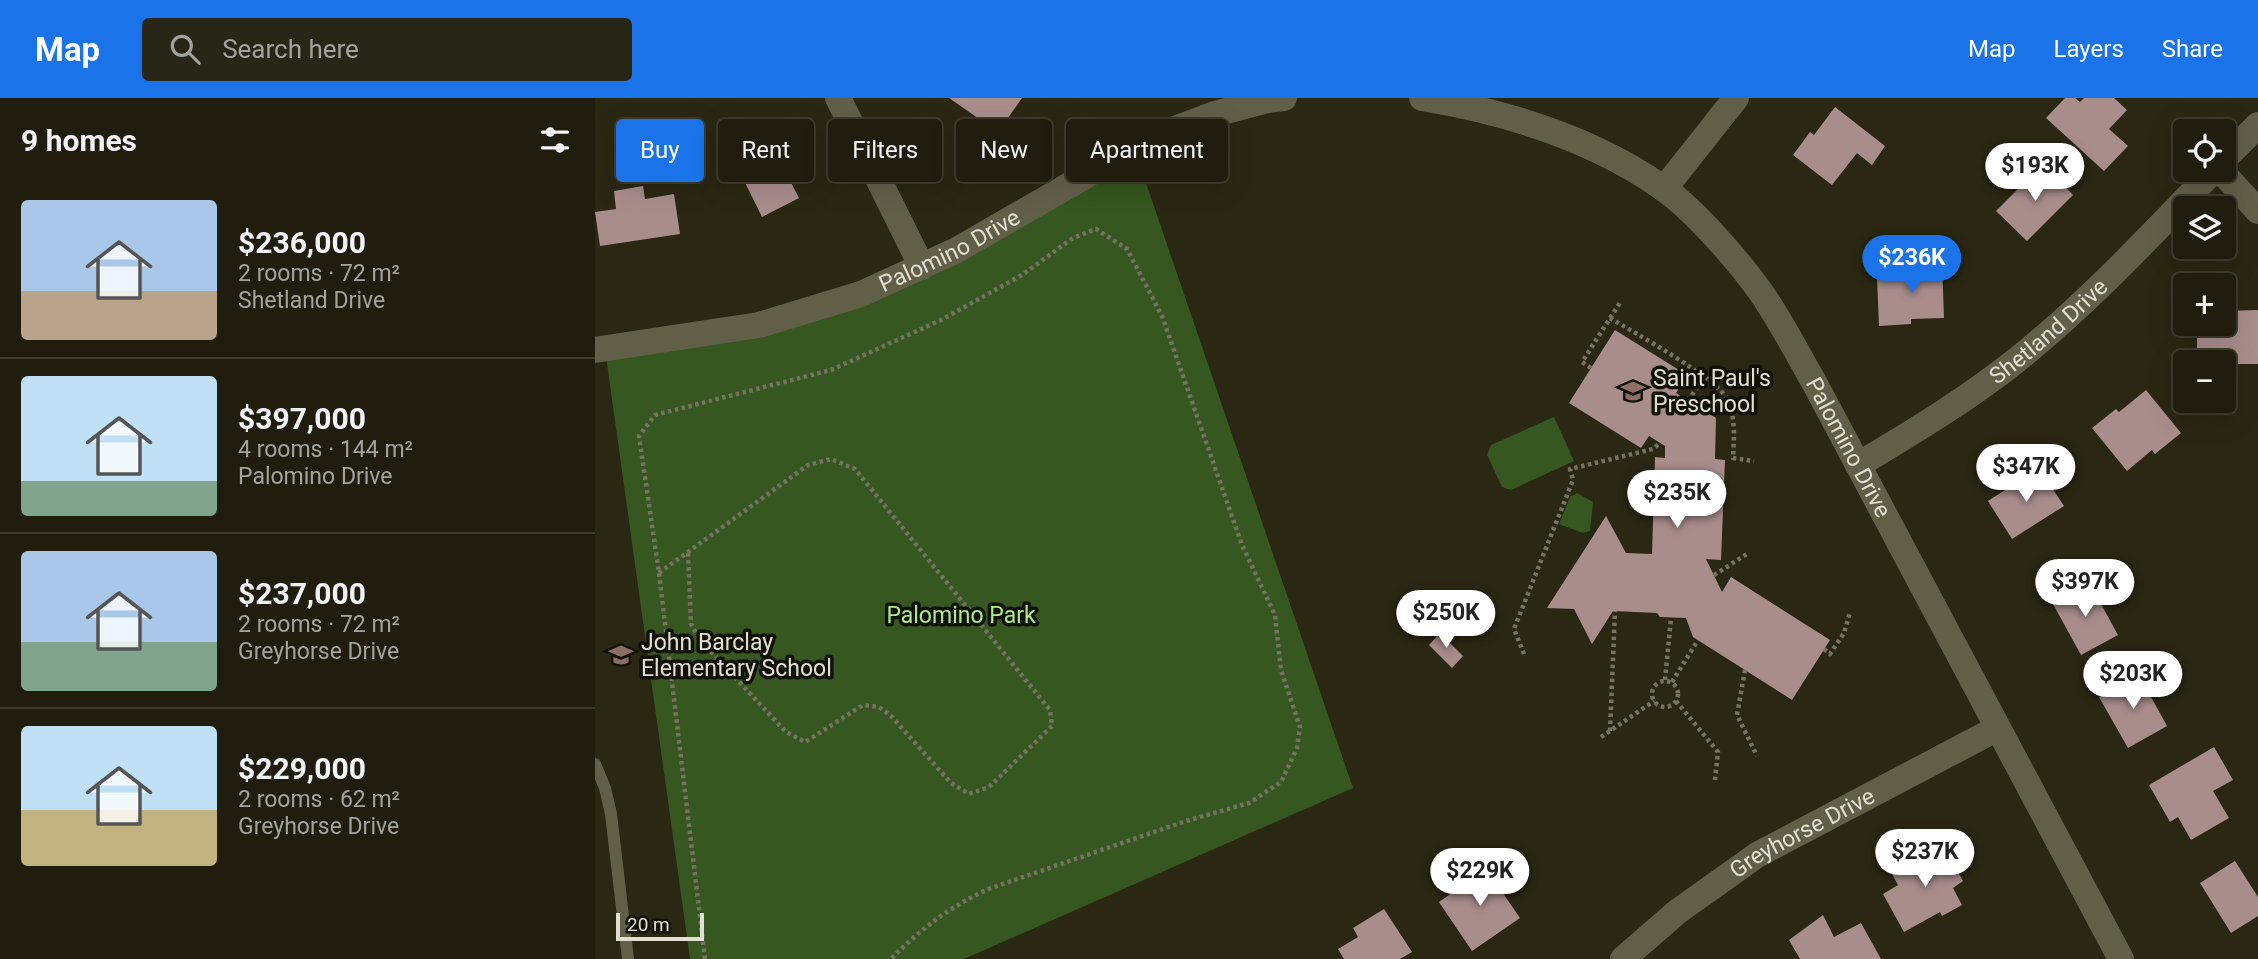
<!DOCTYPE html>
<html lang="en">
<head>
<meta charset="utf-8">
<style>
	body { margin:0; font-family:Roboto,sans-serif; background:#282617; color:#f1f3f6; height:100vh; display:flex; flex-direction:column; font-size:26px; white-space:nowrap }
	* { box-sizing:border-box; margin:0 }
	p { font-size:23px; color:#a2a29e }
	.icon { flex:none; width:38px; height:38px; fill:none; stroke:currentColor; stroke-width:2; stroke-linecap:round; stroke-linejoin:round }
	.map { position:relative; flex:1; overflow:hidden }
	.panel { display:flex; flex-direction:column; background:#201d0e; width:595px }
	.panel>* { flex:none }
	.banner { position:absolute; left:21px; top:21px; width:665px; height:63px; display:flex; gap:14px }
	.tools { position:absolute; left:1578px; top:21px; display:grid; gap:14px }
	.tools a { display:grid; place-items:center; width:63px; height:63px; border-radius:7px; background:#201d0e; box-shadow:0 7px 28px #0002,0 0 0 2px #3d3b2e; font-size:35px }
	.scale { position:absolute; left:21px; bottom:18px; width:88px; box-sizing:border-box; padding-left:7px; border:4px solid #e1dfd3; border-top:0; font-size:19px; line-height:24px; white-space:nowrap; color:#e1dfd3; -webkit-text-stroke:5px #111007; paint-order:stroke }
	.price { position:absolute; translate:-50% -60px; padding:0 16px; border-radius:24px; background:#fff; color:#222; font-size:23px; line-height:46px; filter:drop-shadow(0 2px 4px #0008) }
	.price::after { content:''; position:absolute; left:50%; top:42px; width:21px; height:16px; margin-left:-10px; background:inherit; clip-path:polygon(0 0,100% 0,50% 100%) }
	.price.current { background:#1a73e8; color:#fff }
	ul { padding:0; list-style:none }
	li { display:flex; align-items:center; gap:21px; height:175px; padding:0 21px }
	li+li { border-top:2px solid #3d3b2e }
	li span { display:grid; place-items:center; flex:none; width:196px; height:140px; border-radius:7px; color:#555 }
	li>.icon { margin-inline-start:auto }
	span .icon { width:84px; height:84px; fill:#fffc; stroke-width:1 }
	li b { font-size:30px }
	h2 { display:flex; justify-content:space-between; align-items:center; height:84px; padding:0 21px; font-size:30px }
	.pill { padding:0 24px; border-radius:7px; background:#201d0e; box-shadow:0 7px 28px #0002,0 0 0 2px #3d3b2e; font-size:24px; line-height:63px }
	.pill.current { background:#1a73e8; color:#fff }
	header { display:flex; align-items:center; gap:42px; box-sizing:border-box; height:98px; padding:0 35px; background:#1a73e8; color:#fff }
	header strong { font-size:33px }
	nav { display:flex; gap:38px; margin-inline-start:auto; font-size:24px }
	.search { width:490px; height:63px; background:#282617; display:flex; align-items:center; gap:18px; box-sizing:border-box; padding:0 24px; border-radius:7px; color:#a2a29e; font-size:26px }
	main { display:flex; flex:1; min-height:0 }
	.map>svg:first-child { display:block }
	.green { fill:#36571f }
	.building { fill:#a88d8b }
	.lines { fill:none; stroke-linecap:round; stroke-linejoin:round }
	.path { stroke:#757262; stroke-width:4.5; stroke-dasharray:3.5 3.5; stroke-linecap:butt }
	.service { stroke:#625f49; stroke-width:12 }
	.minor { stroke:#625f49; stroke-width:26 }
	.labels { text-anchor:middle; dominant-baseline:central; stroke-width:7; stroke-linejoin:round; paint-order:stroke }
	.street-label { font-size:23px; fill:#e1dfd3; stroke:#111007 }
	.poi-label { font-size:23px; fill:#e1dfd3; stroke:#111007; text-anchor:start }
	.park-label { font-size:23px; fill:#aceb84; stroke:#111007 }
</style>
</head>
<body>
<header>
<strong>Map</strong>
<div class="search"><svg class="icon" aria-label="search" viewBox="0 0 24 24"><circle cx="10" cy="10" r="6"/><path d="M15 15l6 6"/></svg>Search here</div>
<nav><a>Map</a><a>Layers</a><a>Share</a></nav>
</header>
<main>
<section class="panel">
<h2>9 homes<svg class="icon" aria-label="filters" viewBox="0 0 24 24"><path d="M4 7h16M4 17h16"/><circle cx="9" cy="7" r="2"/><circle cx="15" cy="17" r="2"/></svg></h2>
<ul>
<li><span style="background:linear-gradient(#a9c7e8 65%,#b9a48a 0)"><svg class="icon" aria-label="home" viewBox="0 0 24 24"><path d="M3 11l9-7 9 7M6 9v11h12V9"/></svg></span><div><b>$236,000</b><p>2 rooms · 72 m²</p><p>Shetland Drive</p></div></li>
<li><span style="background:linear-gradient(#bfe0f5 75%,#7fa58c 0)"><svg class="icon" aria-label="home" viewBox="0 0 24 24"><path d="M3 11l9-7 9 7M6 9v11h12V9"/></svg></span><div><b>$397,000</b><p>4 rooms · 144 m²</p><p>Palomino Drive</p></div></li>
<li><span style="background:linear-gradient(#a9c7e8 65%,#7fa58c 0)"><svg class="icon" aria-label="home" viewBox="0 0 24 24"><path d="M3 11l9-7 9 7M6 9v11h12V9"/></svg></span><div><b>$237,000</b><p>2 rooms · 72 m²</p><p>Greyhorse Drive</p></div></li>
<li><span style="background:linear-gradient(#bfe0f5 60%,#c2b280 0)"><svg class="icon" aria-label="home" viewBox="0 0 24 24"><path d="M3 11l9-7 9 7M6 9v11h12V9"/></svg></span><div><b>$229,000</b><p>2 rooms · 62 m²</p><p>Greyhorse Drive</p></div></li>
</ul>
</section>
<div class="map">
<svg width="1663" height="861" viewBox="0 0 1663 861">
	<rect width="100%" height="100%" fill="#2a2713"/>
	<g class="green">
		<polygon points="539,50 758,690 369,861 95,861 10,251 215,213"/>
		<polygon points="959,319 979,363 916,392 907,389 892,357 896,347"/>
		<polygon points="982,395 998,404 995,433 988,435 964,426 975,399"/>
	</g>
	<g class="building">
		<polygon points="354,0 427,0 403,34"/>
		<polygon points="1470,0 1480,0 1485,4 1489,0 1519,0 1532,12 1514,31 1533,48 1509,73 1451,20"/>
		<polygon points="1240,9 1290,48 1277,67 1262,55 1237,87 1198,57 1215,34 1219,37"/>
		<polygon points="159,38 165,49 175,44 204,100 167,119 133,50"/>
		<polygon points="1448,66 1478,97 1432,143 1401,113"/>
		<polygon points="48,88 50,101 79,96 85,136 5,148 0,114 21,111 19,93"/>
		<polygon points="1347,164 1349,220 1316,221 1316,226 1284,228 1282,179 1313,177 1313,166"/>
		<polygon points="1663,212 1663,266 1629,266 1629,264 1622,264 1622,254 1602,255 1602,226 1629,226 1629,213"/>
		<polygon points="1020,232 1092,277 1081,295 1121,320 1120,361 1130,362 1126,462 1111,461 1127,494 1136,479 1235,542 1197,602 1098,539 1091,520 1065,519 1062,515 1018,513 997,546 979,511 952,510 1011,418 1031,455 1057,456 1060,359 1070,360 1070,348 1054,338 1046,350 974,305"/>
		<polygon points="1551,292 1586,335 1560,356 1557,352 1532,373 1497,330 1521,311 1524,314"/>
		<polygon points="1444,370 1469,408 1417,441 1393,403"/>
		<polygon points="1495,486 1523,537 1486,557 1458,506"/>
		<polygon points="845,535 868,558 857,570 834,547"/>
		<polygon points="1544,577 1572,628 1533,650 1504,599"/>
		<polygon points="1619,649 1638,682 1618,693 1634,720 1596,742 1583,719 1575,724 1554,687"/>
		<polygon points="1347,747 1368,783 1358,790 1367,807 1347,818 1345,814 1309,834 1288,796 1303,787 1297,776"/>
		<polygon points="1640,763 1663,799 1663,818 1636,835 1605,785"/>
		<polygon points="893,764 908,785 903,788 925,820 877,853 844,804 881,778 878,774"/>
		<polygon points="789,811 817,854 805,861 749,861 743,851 763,839 758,830"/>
		<polygon points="1228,817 1239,839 1266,825 1286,861 1205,861 1194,842"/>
	</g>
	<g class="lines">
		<g class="path">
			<path d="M1015,220C1038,234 1123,281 1132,301C1141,319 1139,341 1138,360L1159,363"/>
			<polyline points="996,270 987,264 1026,203"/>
			<polyline points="1093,303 1109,279"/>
			<polyline points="64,475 213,367 236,361 260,371 455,612 457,628 394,689 374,696 356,685 296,618 284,609 268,607 210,644 191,634 105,542 96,526 93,455"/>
			<polyline points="1119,477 1152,456"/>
			<polyline points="1229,551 1235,556 1249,535 1255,514"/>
			<polyline points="929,556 919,531 978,382 975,371 1058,351 1065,345"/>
			<polyline points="1150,572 1142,617 1162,658"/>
			<polyline points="1070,582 1076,520"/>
			<circle cx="1070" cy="596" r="13"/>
			<polyline points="1077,584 1103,542"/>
			<polyline points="1081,603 1123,654 1120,682"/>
			<polyline points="1015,633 1020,513"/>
			<polyline points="1006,639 1059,603"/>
			<path d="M110,861L64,475L44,338L60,317L236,272L346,222L427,177L478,140L501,131L532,151L567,218L647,447L680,517L686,572L705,629L702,650L686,684L654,705L591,723L396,790C355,808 327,830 296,861"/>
		</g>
		<polyline class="service" points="0,666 10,690 16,716 33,861"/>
		<g class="minor">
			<polyline points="243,0 327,169"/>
			<path id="s1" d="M827,0C911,14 997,40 1068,90C1102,114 1153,173 1175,208C1191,233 1205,260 1220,286L1526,861"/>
			<polyline points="1629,61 1663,27"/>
			<polyline points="1625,72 1663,113"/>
			<polyline points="1069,91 1141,0"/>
			<path id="s2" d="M0,252L164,227L266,196L362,152L556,40L620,16L673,2L689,0"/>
			<path id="s3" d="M1263,367C1318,334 1373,301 1423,261C1494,204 1556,137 1619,72"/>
			<path id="s4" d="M1028,861L1082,814L1162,757L1401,631"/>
		</g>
	</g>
	<defs>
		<g id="school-bare" transform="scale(1.89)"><path d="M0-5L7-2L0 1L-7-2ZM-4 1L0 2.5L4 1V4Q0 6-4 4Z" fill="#8d6e63" stroke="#111007" stroke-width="2.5" paint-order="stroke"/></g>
	</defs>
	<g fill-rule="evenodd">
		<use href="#school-bare" x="1038" y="293"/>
		<use href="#school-bare" x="26" y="557"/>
	</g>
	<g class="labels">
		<g class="street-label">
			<text stroke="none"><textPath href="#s2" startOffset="371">Palomino Drive</textPath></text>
			<text stroke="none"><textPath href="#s3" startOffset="233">Shetland Drive</textPath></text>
			<text stroke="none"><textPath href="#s1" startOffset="581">Palomino Drive</textPath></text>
			<text stroke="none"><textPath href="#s4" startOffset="220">Greyhorse Drive</textPath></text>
		</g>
		<g class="poi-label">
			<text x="1058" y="280">Saint Paul's<tspan x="1058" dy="26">Preschool</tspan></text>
			<text x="46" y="544">John Barclay<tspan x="46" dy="26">Elementary School</tspan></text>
		</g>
		<g class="park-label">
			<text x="366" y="517">Palomino Park</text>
		</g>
	</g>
</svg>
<div class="tools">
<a><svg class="icon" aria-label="locate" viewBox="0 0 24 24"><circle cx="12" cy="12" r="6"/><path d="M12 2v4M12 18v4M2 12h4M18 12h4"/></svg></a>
<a><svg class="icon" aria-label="layers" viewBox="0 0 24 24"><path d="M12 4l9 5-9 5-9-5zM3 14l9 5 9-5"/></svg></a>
<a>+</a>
<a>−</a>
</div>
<div class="scale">20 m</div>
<b class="price" style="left:1440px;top:105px">$193K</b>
<b class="price current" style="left:1317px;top:197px">$236K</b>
<b class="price" style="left:1431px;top:406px">$347K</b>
<b class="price" style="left:1082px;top:432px">$235K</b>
<b class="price" style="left:1490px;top:521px">$397K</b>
<b class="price" style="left:851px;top:552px">$250K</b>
<b class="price" style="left:1538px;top:613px">$203K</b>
<b class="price" style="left:1330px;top:791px">$237K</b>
<b class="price" style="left:885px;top:810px">$229K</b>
<div class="banner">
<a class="pill current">Buy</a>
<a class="pill">Rent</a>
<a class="pill">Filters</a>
<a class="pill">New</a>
<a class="pill">Apartment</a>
</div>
</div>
</main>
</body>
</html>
